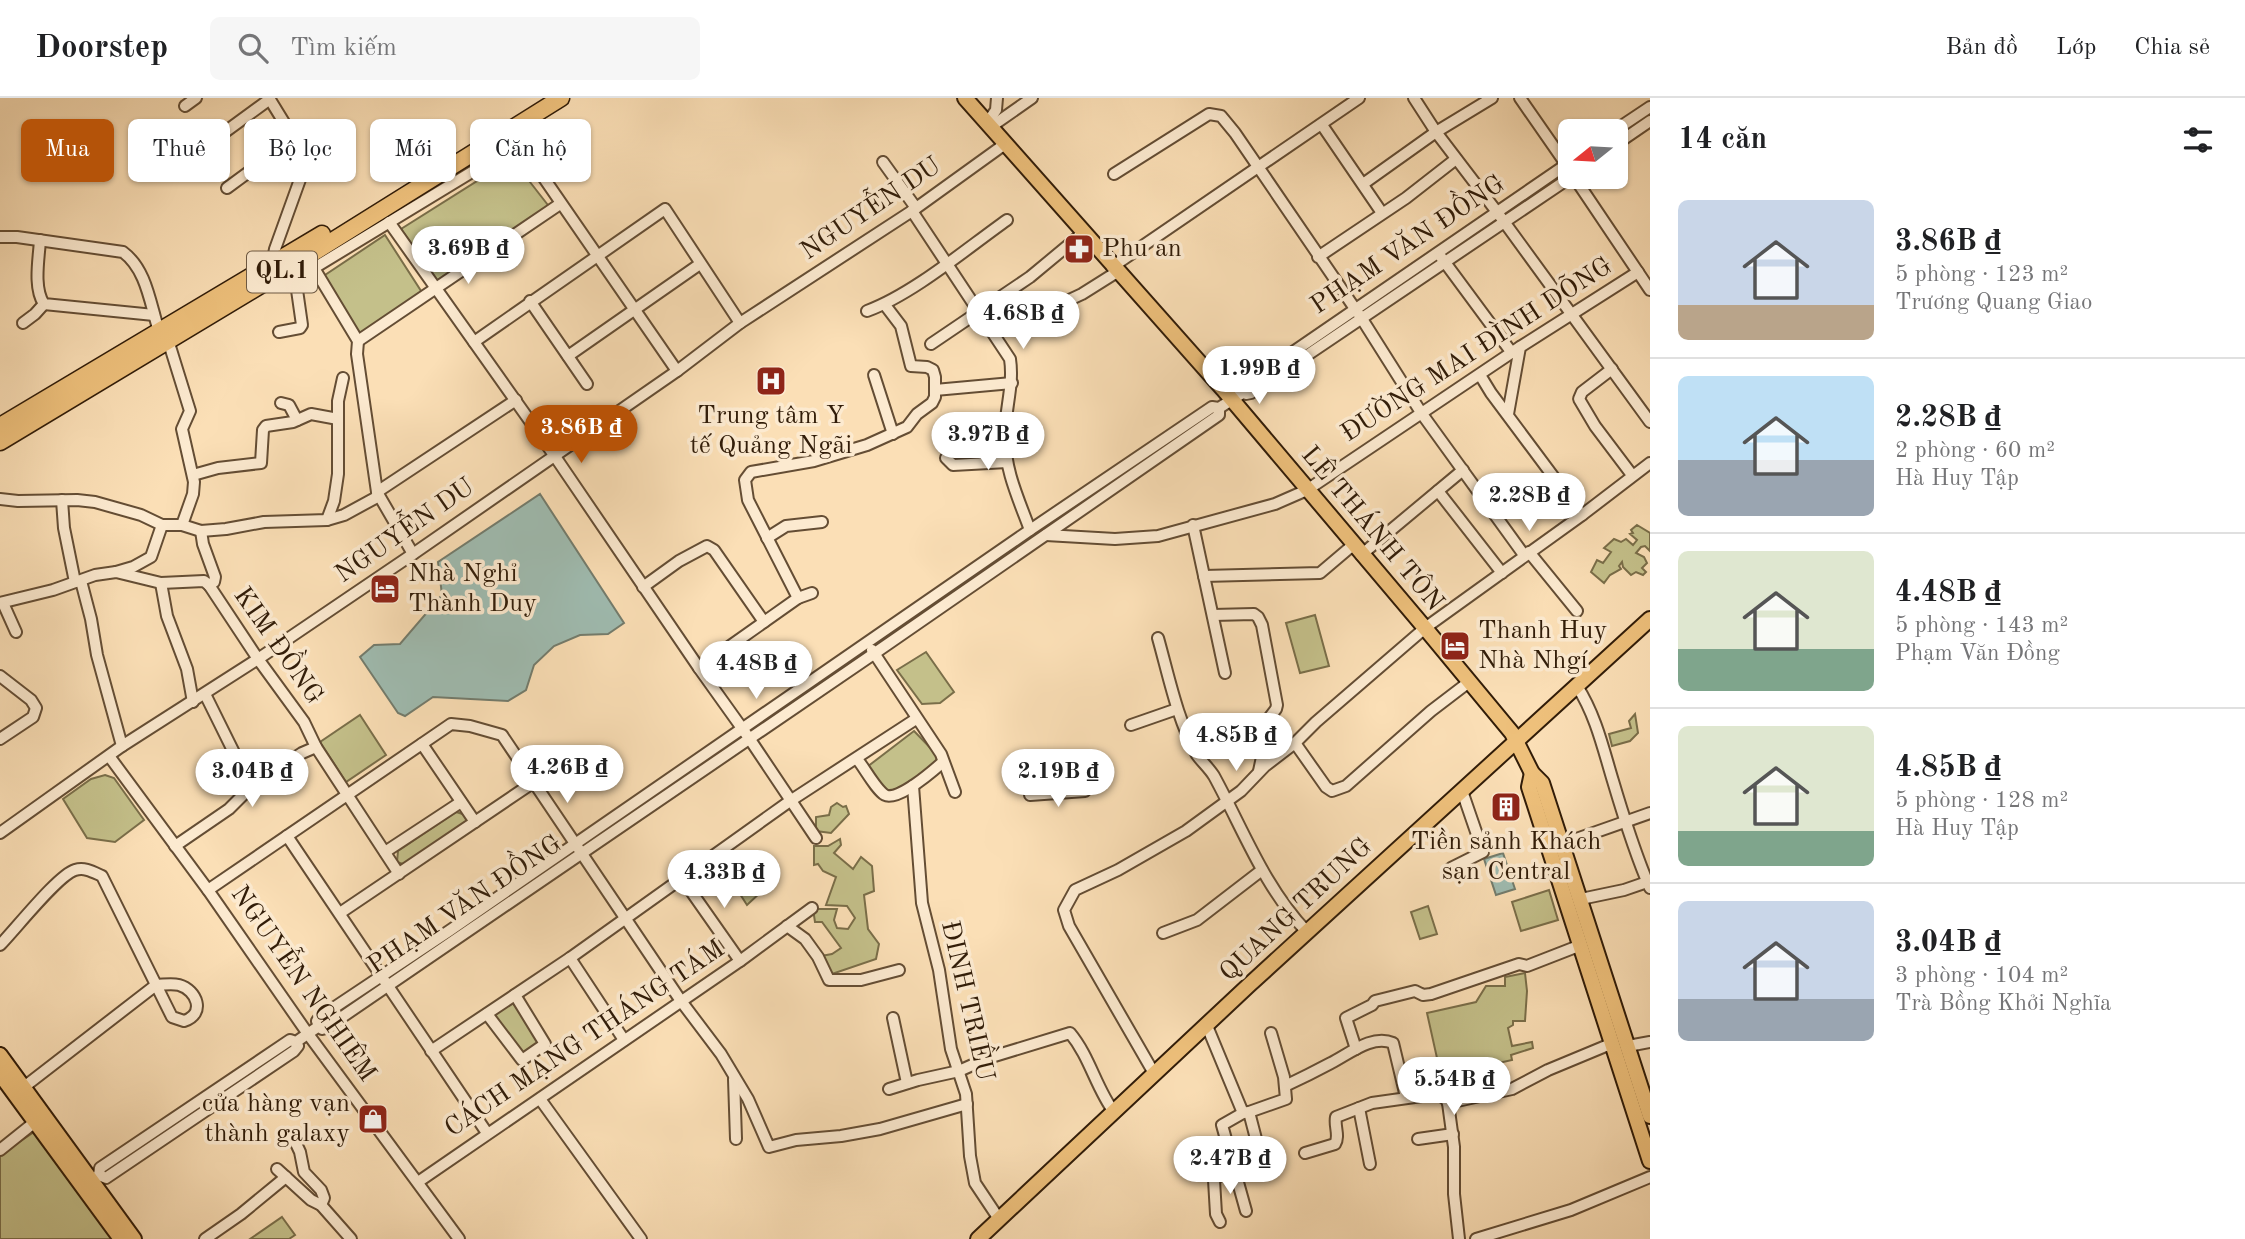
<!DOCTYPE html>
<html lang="vi">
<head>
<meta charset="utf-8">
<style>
	body { margin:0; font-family:"Old Standard TT",serif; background:#f6f6f6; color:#202124; height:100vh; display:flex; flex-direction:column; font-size:26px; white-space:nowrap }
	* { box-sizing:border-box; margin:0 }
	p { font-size:23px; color:#757577 }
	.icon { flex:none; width:38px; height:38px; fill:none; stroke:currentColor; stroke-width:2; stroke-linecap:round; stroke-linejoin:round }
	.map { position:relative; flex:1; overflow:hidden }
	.details { display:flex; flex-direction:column; background:#fff; width:595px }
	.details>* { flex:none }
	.hud { position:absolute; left:21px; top:21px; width:665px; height:63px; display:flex; gap:14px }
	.needle { width:46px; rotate:252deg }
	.controls { position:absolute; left:1558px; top:21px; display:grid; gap:14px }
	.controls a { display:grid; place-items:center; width:70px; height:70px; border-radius:10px; background:#fff; box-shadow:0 2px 5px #0004; font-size:35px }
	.price { position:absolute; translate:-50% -60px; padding:0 16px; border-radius:24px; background:#fff; color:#222; font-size:23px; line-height:46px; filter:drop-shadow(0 2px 4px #0008) }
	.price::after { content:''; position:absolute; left:50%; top:42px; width:21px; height:16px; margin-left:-10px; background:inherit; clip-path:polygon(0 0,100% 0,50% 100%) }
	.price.on { background:#b45309; color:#fff }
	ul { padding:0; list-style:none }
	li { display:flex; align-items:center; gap:21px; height:175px; padding:0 28px }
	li+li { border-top:2px solid #e0e0e0 }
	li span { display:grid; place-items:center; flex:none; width:196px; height:140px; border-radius:10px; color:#555 }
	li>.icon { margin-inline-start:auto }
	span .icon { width:84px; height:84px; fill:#fffc; stroke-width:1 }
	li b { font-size:30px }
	h2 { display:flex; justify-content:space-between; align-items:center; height:84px; padding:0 28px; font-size:30px }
	.chip { padding:0 24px; border-radius:10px; background:#fff; box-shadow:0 2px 5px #0004; font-size:24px; line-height:63px }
	.chip.on { background:#b45309; color:#fff }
	header { display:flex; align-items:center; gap:42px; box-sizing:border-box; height:98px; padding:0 35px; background:#fff; border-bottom:2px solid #e0e0e0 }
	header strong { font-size:33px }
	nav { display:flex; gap:38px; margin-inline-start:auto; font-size:24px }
	.search { width:490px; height:63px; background:#f6f6f6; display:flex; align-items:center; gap:18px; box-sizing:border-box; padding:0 24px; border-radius:10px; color:#757577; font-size:26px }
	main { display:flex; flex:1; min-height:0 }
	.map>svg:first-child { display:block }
	.green { fill:#c4c08a; stroke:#7a6e49; stroke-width:2 }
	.water { fill:#9fbcb1; stroke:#737c6d; stroke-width:2 }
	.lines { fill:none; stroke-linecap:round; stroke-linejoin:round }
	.minor-casing { stroke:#644d34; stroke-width:14 }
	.major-casing { stroke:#311c08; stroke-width:18 }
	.highway-casing { stroke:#311c08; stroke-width:19 }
	.minor { stroke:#fcead0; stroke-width:10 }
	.major { stroke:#eec07b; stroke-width:14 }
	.highway { stroke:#eec07b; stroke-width:16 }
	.labels { text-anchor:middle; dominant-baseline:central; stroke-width:7; stroke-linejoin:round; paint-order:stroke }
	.shield { fill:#fcead0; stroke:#6e5a44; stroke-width:2 }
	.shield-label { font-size:24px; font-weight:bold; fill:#311c08 }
	.street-label { font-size:26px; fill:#311c08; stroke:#fcead0 }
	.poi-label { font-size:26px; fill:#311c08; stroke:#fcead0; text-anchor:start }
</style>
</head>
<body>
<header>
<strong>Doorstep</strong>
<div class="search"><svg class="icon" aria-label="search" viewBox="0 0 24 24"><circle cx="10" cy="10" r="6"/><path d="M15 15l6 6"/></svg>Tìm kiếm</div>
<nav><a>Bản đồ</a><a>Lớp</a><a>Chia sẻ</a></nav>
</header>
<main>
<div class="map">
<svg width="1650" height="1141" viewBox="0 0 1650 1141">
	<rect width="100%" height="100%" fill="#fbdfb6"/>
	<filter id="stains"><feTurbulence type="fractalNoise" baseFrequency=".00286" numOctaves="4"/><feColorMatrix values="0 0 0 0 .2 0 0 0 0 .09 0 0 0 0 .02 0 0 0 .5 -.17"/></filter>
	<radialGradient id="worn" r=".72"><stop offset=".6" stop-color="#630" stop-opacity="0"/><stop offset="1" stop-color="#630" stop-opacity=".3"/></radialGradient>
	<g class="green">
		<polygon points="512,61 551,111 440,187 401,131"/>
		<polygon points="385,137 423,196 360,237 322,179"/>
		<polygon points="1637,427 1650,435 1650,453 1645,448 1641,449 1636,455 1644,459 1647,465 1642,470 1646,474 1643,477 1636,474 1631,477 1623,469 1622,464 1619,468 1621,471 1610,477 1604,485 1591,474 1597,462 1603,465 1611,454 1604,450 1614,441 1621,444 1626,441 1633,447 1637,442 1630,436 1633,435 1631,432"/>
		<polygon points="1315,517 1329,568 1300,575 1286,525"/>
		<polygon points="926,554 954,594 940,605 922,606 897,572"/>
		<polygon points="1635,616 1638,635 1630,643 1612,648 1609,636 1631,630 1629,623"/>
		<polygon points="360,617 386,657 346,684 320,644"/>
		<polygon points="914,633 944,664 891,701 867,669"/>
		<polygon points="105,677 114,680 144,722 115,744 87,740 63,701 91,681"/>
		<polygon points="837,705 843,709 846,708 849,716 831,735 816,733 816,719 829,717 831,709"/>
		<polygon points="456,714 466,717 466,727 406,767 397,764 398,753"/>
		<polygon points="840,741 841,747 834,755 853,771 861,759 872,768 874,793 864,797 868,831 879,846 876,861 829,877 821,858 832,856 841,850 822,824 815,824 813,811 837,811 834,822 837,830 848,831 855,820 847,808 826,807 836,779 823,773 818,766 814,767 814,748 828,748"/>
		<polygon points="739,754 762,793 747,807 722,768"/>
		<polygon points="1549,792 1558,822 1521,833 1512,804"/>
		<polygon points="1428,808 1437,836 1420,841 1411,814"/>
		<polygon points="1525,875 1527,893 1525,923 1513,923 1513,927 1508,930 1512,948 1532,944 1533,950 1511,957 1512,962 1441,978 1427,915 1476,904 1486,888 1505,888 1505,879"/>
		<polygon points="512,904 544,946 518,964 488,921"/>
		<polygon points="37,1032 116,1141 0,1141 0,1057"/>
		<polygon points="282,1119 295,1137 289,1141 250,1141"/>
	</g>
	<g class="water">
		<polygon points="540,396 624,525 608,536 580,537 554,548 534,567 526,592 508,603 433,599 405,618 398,615 360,559 374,547 400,546 442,497 438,464"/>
		<polygon points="1503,755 1515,791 1496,797 1484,761"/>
	</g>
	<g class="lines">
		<g class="minor-casing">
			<g id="minor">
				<polyline points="269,0 307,62 275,151 272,166"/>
				<polyline points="1414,0 1436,34 1497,114 1650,324"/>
				<polyline points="1520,0 1570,72"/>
				<polyline points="185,8 196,0"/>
				<polyline points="987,25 996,12 997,0"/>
				<polyline points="1322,27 1382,115"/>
				<polyline points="992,28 1032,0"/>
				<polyline points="1614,33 1650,9"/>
				<polyline points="1615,47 1650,23"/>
				<polyline points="203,50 270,1"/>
				<polyline points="883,64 916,110"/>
				<polyline points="1114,76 1209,16 1221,18 1235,35 1362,221 1422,316 1524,457"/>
				<polyline points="1574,79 1650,192"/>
				<polyline points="1363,86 1436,34 1492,0"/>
				<polyline points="227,90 295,40"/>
				<path d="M912,113L1010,261C1014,287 1005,311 1005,337C1004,371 1019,402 1030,432"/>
				<polyline points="389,124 554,357 699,570 749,640 816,740"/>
				<path d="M0,139H17L123,154C147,172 150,206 159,233"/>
				<path d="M40,142C39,160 33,190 44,206L154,217"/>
				<polyline points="1318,159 1406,100 1456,61"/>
				<polyline points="1441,159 1512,255"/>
				<polyline points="1112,169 1359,0"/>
				<polyline points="314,170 358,243 357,256 377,394 413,456"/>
				<polyline points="294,181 314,170 508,52 515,50 522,52 528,57 677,273"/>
				<polyline points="530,203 587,286"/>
				<path d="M867,213C913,196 966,151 1007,122"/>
				<polyline points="1037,217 1082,196 1117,174"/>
				<polyline points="23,225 35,216 44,206"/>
				<polyline points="279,234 300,230 302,227 297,192 291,175"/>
				<polyline points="168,242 190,313 182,331 194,384 193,396 182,427"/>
				<polyline points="358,243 560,106"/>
				<polyline points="474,244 665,111 740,225"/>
				<polyline points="931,246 1030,179 1083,135"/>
				<polyline points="568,258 700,166"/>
				<polyline points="1612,271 1582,294 1579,301 1595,328 1632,377"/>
				<polyline points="874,277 893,336"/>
				<polyline points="1480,277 1491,295 1582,417"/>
				<polyline points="935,292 1012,285"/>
				<polyline points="1244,294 1243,289 1245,287 1570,64"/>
				<polyline points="281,305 289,307 297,322"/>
				<polyline points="1508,316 1520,249"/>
				<polyline points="977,354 988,358 1002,358"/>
				<polyline points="946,360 953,367 1007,364"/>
				<polyline points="193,377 218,370 261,365 263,332 266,328 293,324 311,316 338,321"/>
				<polyline points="1438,393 1502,475"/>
				<polyline points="377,394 516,302"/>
				<polyline points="0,401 18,403 77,402 95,404 141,417 162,427 182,427 201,433 226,431 264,424 327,422 344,417 379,398"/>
				<polyline points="62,402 64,430 75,484"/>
				<polyline points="327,422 334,403 338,376 338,303 343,280"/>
				<polyline points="1193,427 1225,575"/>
				<polyline points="201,433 203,446 215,479 214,484 209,487"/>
				<polyline points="1046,437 1115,441 1158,438 1275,406 1307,392 1520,249 1638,174"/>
				<polyline points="767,440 786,428 822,424"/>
				<polyline points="1529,454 1577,513"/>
				<polyline points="1361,457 1463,372"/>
				<polyline points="116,474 133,469 151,459 162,427"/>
				<polyline points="1204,478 1320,475 1353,447"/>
				<polyline points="81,483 91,521 97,557 122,648"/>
				<polyline points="161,485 167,518 187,571 193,604"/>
				<polyline points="209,487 258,561 304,624 316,649 399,776"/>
				<polyline points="643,489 679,463 707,448 714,452 764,524"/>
				<polyline points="798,500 748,402 745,382 751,374 814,363 867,347 907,329 917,316 932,305 935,299 935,279 933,272 927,269 911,268 901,228 885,207"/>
				<polyline points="0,505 53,492 95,477 116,474 161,485 204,483 209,487"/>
				<polyline points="3,505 16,534"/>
				<polyline points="1213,517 1254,516 1258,519 1262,527 1277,607 1276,611 1263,628 1262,659 1259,673"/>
				<path d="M1158,540C1169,579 1177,621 1197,657C1202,664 1209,670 1214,678C1243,731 1264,789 1307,834"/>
				<polyline points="872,552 941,656 955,694"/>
				<polyline points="699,570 798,500 812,495"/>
				<polyline points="0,578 31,602 36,610 33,619 0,641"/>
				<path d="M1577,588C1596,618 1603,650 1613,683C1624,720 1635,756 1650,790"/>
				<polyline points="205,596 251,689"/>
				<polyline points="1131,627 1177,611"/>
				<polyline points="1295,645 1326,689 1332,693 1346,688 1431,613 1469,584"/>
				<polyline points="422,646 475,724"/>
				<polyline points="109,658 208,792 308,936 459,1141"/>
				<path d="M857,661C864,669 876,692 885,697C898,704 934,672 943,664"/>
				<polyline points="913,688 922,805 939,872 951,951 966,996 970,1058 975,1085 999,1121"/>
				<polyline points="1030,697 1085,693"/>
				<polyline points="0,735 122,648 258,561 413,456 677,273 740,225 912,113 1005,46"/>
				<polyline points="287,738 487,1035"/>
				<polyline points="1562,746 1650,715"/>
				<polyline points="175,748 229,711 251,689 302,655 316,649"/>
				<polyline points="385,754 461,704"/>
				<polyline points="1451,770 1483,754 1462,693"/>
				<polyline points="681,779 740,863"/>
				<polyline points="208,792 451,626 470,628 502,637 681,903 721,956 748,1001 769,1049 796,1042 841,1038 880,1031 967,1006"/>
				<polyline points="1581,801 1624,792 1650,783"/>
				<polyline points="340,815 534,684"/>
				<polyline points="787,828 805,841 818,859 829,882 861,882 899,872"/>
				<polyline points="1163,835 1197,822 1262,772"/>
				<path d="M0,847C15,832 58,777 75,772C85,769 93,774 102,778L172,919L184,923C206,916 197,892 179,887C171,885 163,887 156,887L24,989"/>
				<polyline points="570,860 624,942"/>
				<polyline points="487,916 522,962 545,946 515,897"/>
				<polyline points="893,920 907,985"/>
				<polyline points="319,928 322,931 326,930 875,555 1219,317 1219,310"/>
				<polyline points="1207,928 1243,1015"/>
				<polyline points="1628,948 1650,944"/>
				<polyline points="1356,951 1346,920 1372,907 1375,903 1415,893 1423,897 1431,896 1519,866 1527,868 1581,847"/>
				<polyline points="431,953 570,860 790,703 916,621"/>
				<polyline points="1155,977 1069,828 1064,812 1075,792 1118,772 1186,733 1241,693 1265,668 1295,645 1316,624 1425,530 1582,417 1650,365"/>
				<polyline points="734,981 736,1041"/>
				<path d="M1285,988C1300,981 1316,973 1331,965C1349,956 1372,936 1393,945L1406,999"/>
				<path d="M889,991L918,982L959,973L988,960L1070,935C1090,959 1096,990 1114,1014"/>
				<polyline points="540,1001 641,1141"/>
				<polyline points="1448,1005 1454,1049 1454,1096 1459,1141"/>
				<polyline points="1359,1010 1370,1066"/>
				<polyline points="1249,1014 1261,1060"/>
				<polyline points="293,1039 300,1054 304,1074 321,1092 324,1100 321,1107"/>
				<polyline points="1418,1041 1453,1036"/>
				<polyline points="0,1052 35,1024"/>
				<path d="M1305,1055L1335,1046C1340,1038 1334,1028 1336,1019L1372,1005L1436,996L1445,1000L1448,1005L1512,991L1548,972L1613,945"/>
				<polyline points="277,1071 311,1102 321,1107 351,1141"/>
				<polyline points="99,1077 106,1080 294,953 298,948 296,944"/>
				<polyline points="92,1082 99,1077 100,1070 290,942 296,944 319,928 317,923 320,919 449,833 1030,432 1212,309 1219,310 1244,294 1246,296 1251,295 1571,79"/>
				<polyline points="418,1084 740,863 812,810"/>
				<polyline points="1246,1113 1222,1027 1243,1015 1249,1014 1286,1001 1284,979 1271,935"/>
				<polyline points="1220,1124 1216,1116 1214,1082 1223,1074 1234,1070"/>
				<polyline points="205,1141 241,1116 286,1079"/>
				<polyline points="1476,1141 1571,1112 1650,1079"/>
			</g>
		</g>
		<g class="major-casing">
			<g id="major">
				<polyline points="965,0 1223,291 1425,530 1512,635 1532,675 1542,685 1650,1018"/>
				<polyline points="1532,675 1529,689 1650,1063"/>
				<polyline points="0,957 134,1141"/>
				<polyline points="0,976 121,1141"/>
				<polyline points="978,1141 1249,887 1650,521"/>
			</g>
		</g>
		<g class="highway-casing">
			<g id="highway">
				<polyline points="0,328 322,136"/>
				<polyline points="0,344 289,170 561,0"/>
			</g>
		</g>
		<use href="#minor" class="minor"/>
		<use href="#major" class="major"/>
		<use href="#highway" class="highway"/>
	</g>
	<defs>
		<g id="pharmacy-square" transform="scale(1.575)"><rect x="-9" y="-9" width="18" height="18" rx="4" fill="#8f2418" stroke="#fcead0"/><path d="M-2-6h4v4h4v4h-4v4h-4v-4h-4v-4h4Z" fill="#fff"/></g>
		<g id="hospital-square" transform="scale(1.575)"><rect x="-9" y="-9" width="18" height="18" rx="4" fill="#8f2418" stroke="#fcead0"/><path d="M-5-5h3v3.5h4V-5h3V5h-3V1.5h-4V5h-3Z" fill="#fff"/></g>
		<g id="hotel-square" transform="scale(1.575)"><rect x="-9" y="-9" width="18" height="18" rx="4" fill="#8f2418" stroke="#fcead0"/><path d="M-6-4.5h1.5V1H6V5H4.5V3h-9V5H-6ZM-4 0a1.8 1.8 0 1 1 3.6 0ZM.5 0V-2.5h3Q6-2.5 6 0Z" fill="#fff"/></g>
		<g id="building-square" transform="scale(1.575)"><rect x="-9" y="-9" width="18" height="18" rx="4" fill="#8f2418" stroke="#fcead0"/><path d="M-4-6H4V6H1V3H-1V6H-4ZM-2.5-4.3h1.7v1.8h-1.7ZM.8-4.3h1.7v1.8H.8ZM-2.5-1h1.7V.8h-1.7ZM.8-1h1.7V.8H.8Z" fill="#fff"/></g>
		<g id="shop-square" transform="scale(1.575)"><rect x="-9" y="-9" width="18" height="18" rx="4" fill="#8f2418" stroke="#fcead0"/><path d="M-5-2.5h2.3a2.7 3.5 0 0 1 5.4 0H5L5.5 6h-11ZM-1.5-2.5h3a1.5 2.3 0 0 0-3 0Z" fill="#fff"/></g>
	</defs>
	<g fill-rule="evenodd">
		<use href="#pharmacy-square" x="1079" y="151"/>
		<use href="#hospital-square" x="771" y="283"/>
		<use href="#hotel-square" x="385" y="491"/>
		<use href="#hotel-square" x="1455" y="548"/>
		<use href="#building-square" x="1506" y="709"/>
		<use href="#shop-square" x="373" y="1021"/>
	</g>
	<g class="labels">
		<rect class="shield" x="247" y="153.5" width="70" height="41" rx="5"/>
		<g class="shield-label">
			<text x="282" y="174">QL.1</text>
		</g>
		<g class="street-label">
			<text transform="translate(871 111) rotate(-34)">NGUYỄN DU</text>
			<text transform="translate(1408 147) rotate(-34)">PHẠM VĂN ĐỒNG</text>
			<text transform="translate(1477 252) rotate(-33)">ĐƯỜNG MAI ĐÌNH DÕNG</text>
			<text transform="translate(1372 431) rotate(50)">LÊ THÁNH TÔN</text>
			<text transform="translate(405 433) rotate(-35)">NGUYỄN DU</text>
			<text transform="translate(278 548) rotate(55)">KIM ĐỒNG</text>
			<text transform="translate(465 807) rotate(-34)">PHẠM VĂN ĐỒNG</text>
			<text transform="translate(1296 812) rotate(-43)">QUANG TRUNG</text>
			<text transform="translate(303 886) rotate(55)">NGUYỄN NGHIÊM</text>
			<text transform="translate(967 903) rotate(77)">ĐINH TRIỀU</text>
			<text transform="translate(585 941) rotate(-34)">CÁCH MẠNG THÁNG TÁM</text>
		</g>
		<g class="poi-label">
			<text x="1102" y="151">Phu an</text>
			<text x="771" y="318" text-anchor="middle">Trung tâm Y<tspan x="771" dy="30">tế Quảng Ngãi</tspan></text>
			<text x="408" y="476">Nhà Nghỉ<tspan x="408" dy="30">Thành Duy</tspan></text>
			<text x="1478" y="533">Thanh Huy<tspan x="1478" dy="30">Nhà Nhgí</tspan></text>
			<text x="1506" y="744" text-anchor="middle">Tiền sảnh Khách<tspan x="1506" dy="30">sạn Central</tspan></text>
			<text x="350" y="1006" text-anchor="end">cửa hàng vạn<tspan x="350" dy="30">thành galaxy</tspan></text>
		</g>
	</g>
	<rect width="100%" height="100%" filter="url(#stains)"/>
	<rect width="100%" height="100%" fill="url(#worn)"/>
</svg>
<div class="controls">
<a><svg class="needle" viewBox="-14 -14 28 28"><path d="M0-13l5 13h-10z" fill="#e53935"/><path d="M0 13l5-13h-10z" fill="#757577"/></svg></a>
</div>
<b class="price" style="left:468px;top:188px">3.69B ₫</b>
<b class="price" style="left:1023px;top:253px">4.68B ₫</b>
<b class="price" style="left:1259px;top:308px">1.99B ₫</b>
<b class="price on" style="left:581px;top:367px">3.86B ₫</b>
<b class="price" style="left:988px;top:374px">3.97B ₫</b>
<b class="price" style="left:1529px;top:435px">2.28B ₫</b>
<b class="price" style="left:756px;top:603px">4.48B ₫</b>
<b class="price" style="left:1236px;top:675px">4.85B ₫</b>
<b class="price" style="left:567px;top:707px">4.26B ₫</b>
<b class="price" style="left:252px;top:711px">3.04B ₫</b>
<b class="price" style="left:1058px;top:711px">2.19B ₫</b>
<b class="price" style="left:724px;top:812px">4.33B ₫</b>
<b class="price" style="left:1454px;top:1019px">5.54B ₫</b>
<b class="price" style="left:1230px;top:1098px">2.47B ₫</b>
<div class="hud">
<a class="chip on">Mua</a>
<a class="chip">Thuê</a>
<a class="chip">Bộ lọc</a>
<a class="chip">Mới</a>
<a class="chip">Căn hộ</a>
</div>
</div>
<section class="details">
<h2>14 căn<svg class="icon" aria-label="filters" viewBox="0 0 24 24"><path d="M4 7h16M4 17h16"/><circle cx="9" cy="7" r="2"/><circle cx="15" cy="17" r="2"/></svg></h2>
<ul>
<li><span style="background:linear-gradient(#c9d6e8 75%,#b9a48a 0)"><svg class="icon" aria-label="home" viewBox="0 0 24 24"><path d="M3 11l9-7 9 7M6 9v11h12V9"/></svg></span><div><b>3.86B ₫</b><p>5 phòng · 123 m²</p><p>Trương Quang Giao</p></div></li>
<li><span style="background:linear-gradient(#bfe0f5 60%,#9aa5b1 0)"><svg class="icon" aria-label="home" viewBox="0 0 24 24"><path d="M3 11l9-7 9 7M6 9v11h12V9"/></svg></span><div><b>2.28B ₫</b><p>2 phòng · 60 m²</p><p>Hà Huy Tập</p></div></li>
<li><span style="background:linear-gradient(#dfe7d0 70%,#7fa58c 0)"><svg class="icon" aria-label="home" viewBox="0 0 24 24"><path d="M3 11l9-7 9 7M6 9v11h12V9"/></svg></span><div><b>4.48B ₫</b><p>5 phòng · 143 m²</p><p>Phạm Văn Đồng</p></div></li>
<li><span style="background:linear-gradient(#dfe7d0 75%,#7fa58c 0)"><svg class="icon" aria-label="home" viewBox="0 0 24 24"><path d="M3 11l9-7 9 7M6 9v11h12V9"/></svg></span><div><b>4.85B ₫</b><p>5 phòng · 128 m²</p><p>Hà Huy Tập</p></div></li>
<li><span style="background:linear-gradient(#c9d6e8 70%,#9aa5b1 0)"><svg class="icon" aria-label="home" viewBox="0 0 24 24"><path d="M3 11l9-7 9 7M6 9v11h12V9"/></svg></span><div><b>3.04B ₫</b><p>3 phòng · 104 m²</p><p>Trà Bồng Khởi Nghĩa</p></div></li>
</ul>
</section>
</main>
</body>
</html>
